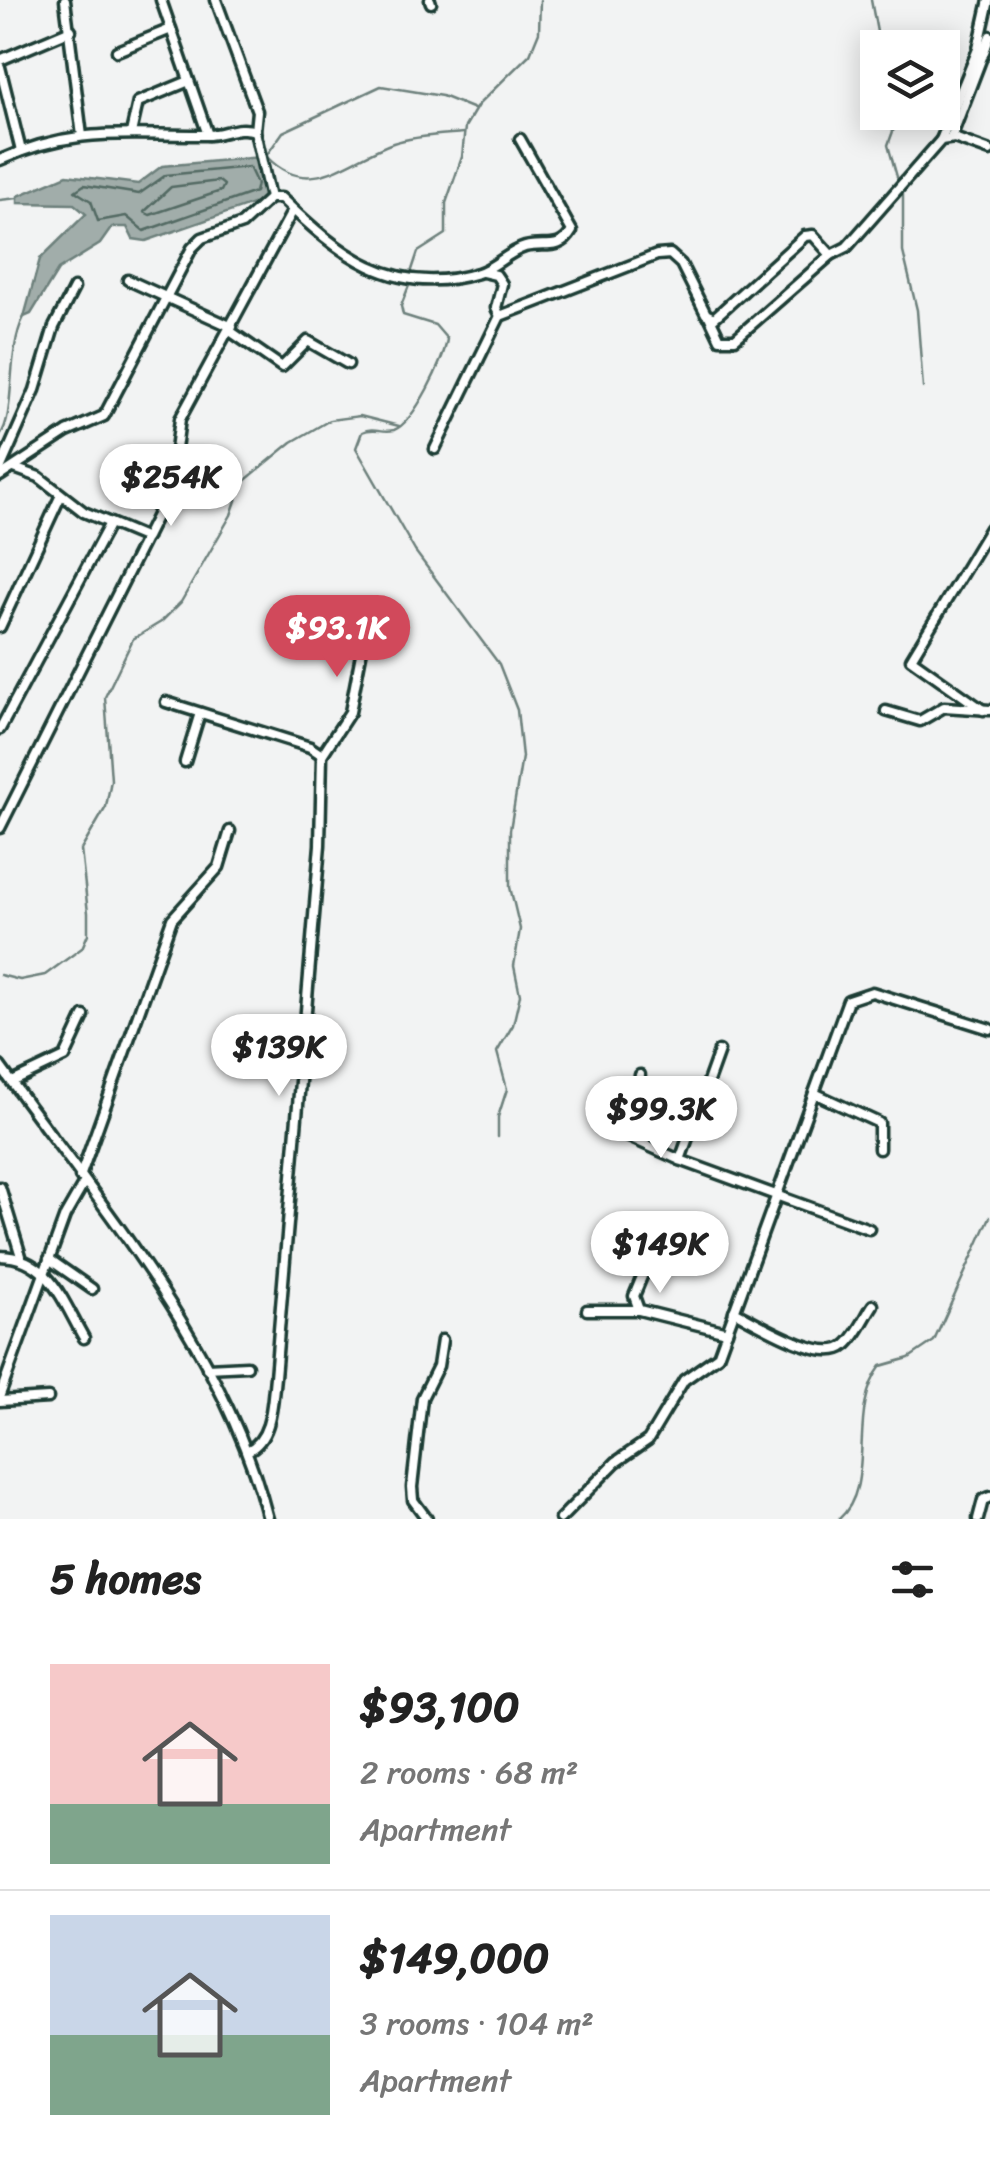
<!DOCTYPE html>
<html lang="en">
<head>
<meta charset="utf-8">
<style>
	body { margin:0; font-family:Sriracha,sans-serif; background:#f6f6f6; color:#222; height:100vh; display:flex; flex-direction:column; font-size:38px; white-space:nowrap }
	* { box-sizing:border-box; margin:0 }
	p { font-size:32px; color:#767676 }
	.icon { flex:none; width:55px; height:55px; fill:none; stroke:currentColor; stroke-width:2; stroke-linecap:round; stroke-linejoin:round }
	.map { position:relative; height:1519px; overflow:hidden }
	.details { display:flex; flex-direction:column; background:#fff; flex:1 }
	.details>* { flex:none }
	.tools { position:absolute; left:860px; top:30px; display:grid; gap:20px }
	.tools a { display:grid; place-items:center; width:100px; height:100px; border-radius:0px; background:#fff; box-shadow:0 5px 25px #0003; font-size:50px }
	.price { position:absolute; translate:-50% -85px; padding:0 22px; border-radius:35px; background:#fff; color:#222; font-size:32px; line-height:65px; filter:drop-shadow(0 2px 5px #0008) }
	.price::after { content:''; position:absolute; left:50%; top:60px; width:30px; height:22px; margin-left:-15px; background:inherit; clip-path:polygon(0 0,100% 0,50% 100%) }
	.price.on { background:#d1495b; color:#fff }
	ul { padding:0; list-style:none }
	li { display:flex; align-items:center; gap:30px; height:250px; padding:0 50px }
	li+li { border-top:2px solid #e0e0e0 }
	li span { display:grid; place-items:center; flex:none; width:280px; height:200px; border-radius:0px; color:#555 }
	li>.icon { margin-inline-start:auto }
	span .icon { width:120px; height:120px; fill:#fffc; stroke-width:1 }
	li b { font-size:42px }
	h2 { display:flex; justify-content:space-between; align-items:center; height:120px; padding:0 50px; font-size:42px }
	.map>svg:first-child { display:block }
	.water { fill:#a1adaa; stroke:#6d807b; stroke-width:2.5 }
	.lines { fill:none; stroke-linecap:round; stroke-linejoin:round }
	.shore { stroke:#536a63; stroke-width:2.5 }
	.stream { stroke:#6d807b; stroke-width:2.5 }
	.street-casing { stroke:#1f3d34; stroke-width:15 }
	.street { stroke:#fff; stroke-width:8 }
</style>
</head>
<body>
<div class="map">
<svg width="990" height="1519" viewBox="0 0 990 1519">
	<rect width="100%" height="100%" fill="#f2f3f3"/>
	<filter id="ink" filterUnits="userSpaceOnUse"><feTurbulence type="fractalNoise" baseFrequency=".01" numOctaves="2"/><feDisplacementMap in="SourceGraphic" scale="20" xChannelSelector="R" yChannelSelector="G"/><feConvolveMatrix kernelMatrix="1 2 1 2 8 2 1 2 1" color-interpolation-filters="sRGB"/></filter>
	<g filter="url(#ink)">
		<polygon class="water" points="260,157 270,198 146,241 133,239 127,227 112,227 100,244 58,270 31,314 24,317 40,259 86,214 74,204 18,203 18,196 67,175 138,184 162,166"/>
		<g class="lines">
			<g class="shore">
				<polygon points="249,167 257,184 255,192 144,231 126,216 98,221 91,201 75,191 84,185 139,194 166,175"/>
				<polygon points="219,181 224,185 221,191 150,215 144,212 171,187"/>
			</g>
			<g class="stream">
				<polyline points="871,0 880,48"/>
				<polyline points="266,156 283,132 381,86 442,96 474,109"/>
				<path d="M267,157C310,201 348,159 393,143C414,136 441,135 463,133"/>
				<polyline points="899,184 888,145 900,112"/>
				<polyline points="903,194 903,252 917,310 923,388"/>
				<polyline points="0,200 18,198"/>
				<polyline points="411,273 418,252 446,234 446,203 462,157 465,127 478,105 530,54 539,32 540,0"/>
				<path d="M410,283L401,306L403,315L435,325L447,339C445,358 414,423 394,430C382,433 374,426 362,432L356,448L415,551L499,664L517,710L522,757L510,830V887L520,929L514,966L520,995L513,1025L497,1052L507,1089L498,1117V1137"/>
				<path d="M0,435C16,416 6,351 24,317"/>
				<polyline points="0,975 20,980 45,975 82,948 88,934 88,913 81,850 106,807 111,780 105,697 133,639 161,622 181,602 231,515 242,483 292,442 330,420 360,416 399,426"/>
				<path d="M839,1519C878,1485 846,1411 881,1366L909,1358L934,1341L990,1217"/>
			</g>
			<g class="street-casing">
				<g id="street">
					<polyline points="65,0 82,136"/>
					<polyline points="161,0 208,135"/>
					<polyline points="216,0 257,111 255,131 270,198"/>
					<polyline points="430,0 431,3"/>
					<polyline points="117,51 171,29"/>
					<polyline points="0,60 71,30"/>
					<polyline points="0,67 21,151"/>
					<polyline points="131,133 138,102 189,81"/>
					<polyline points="951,138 990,36"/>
					<polyline points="941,140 978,49 989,0"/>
					<path d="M0,160C77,125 129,136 209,135C225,134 239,125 255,131"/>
					<path d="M270,198H281C338,253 393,299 478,273C495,268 508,252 525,247C544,242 560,252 572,231L520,139"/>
					<polyline points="483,272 496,275 502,284 496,308 500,316 657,255 670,254 681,264 706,314 714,318 805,236 813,235 831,255 847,247 941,140 954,138 990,151"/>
					<polyline points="128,280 232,327"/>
					<polyline points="710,318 720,339 735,339 831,255"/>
					<polyline points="230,331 282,367 308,341 348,364"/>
					<polyline points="435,449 500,316"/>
					<polyline points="14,468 39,477 84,512 146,538"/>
					<polyline points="0,469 35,390 54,327 74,288"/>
					<polyline points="0,476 67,432 104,416 192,248 202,238 242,224 270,198"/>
					<polyline points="0,627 61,495"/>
					<polyline points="166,702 310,747 322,755"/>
					<polyline points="983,710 911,659 990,528"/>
					<polyline points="886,711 920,721 944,707 990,710"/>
					<polyline points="0,729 109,525"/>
					<polyline points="185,762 200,713"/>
					<polyline points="0,828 157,515 174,464 180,419 293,210"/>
					<polyline points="719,1051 680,1160 869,1229"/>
					<path d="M0,1066C101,1206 225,1348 268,1519"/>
					<polyline points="640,1075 629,1137 680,1160"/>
					<polyline points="12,1082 65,1057 84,1016"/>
					<polyline points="814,1093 879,1123 879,1149"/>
					<polyline points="80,1177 172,919 219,867 230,831"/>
					<polyline points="0,1187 21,1256"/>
					<path d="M0,1256C49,1257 62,1300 84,1338"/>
					<polyline points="49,1259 92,1289"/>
					<polyline points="587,1310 639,1310 727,1332"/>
					<polyline points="639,1310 634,1296 657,1240"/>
					<path d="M734,1311C756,1322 824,1365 846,1345C857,1336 865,1317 873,1305"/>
					<polyline points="207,1368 247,1366"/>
					<polyline points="0,1395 65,1216 84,1183"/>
					<polyline points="0,1401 48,1398"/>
					<path d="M247,1451C273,1439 272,1402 275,1377L320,845L322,755L350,712L370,607"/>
					<polyline points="427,1519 413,1500 412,1487 422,1398 438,1366 442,1340"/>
					<polyline points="560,1519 616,1462 648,1440 684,1380 718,1356 848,1000 872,992 990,1029"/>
					<polyline points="978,1519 983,1500 990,1497"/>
				</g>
			</g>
			<use href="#street" class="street"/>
		</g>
	</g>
</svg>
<div class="tools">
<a><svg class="icon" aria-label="layers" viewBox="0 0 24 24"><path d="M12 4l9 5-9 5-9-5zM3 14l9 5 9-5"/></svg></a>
</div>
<b class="price" style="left:171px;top:529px">$254K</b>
<b class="price on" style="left:337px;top:680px">$93.1K</b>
<b class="price" style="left:279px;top:1099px">$139K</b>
<b class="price" style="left:661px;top:1161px">$99.3K</b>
<b class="price" style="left:660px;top:1296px">$149K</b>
</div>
<section class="details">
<h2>5 homes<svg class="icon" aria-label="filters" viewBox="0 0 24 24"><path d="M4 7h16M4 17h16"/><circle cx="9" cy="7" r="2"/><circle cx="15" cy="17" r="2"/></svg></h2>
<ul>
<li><span style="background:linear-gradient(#f6c9c9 70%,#7fa58c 0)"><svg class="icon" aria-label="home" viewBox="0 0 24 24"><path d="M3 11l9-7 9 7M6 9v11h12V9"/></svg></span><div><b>$93,100</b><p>2 rooms · 68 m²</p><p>Apartment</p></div></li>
<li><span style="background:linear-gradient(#c9d6e8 60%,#7fa58c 0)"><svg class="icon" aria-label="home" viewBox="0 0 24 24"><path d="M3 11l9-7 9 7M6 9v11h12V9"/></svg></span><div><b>$149,000</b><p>3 rooms · 104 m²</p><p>Apartment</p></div></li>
</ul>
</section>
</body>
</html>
